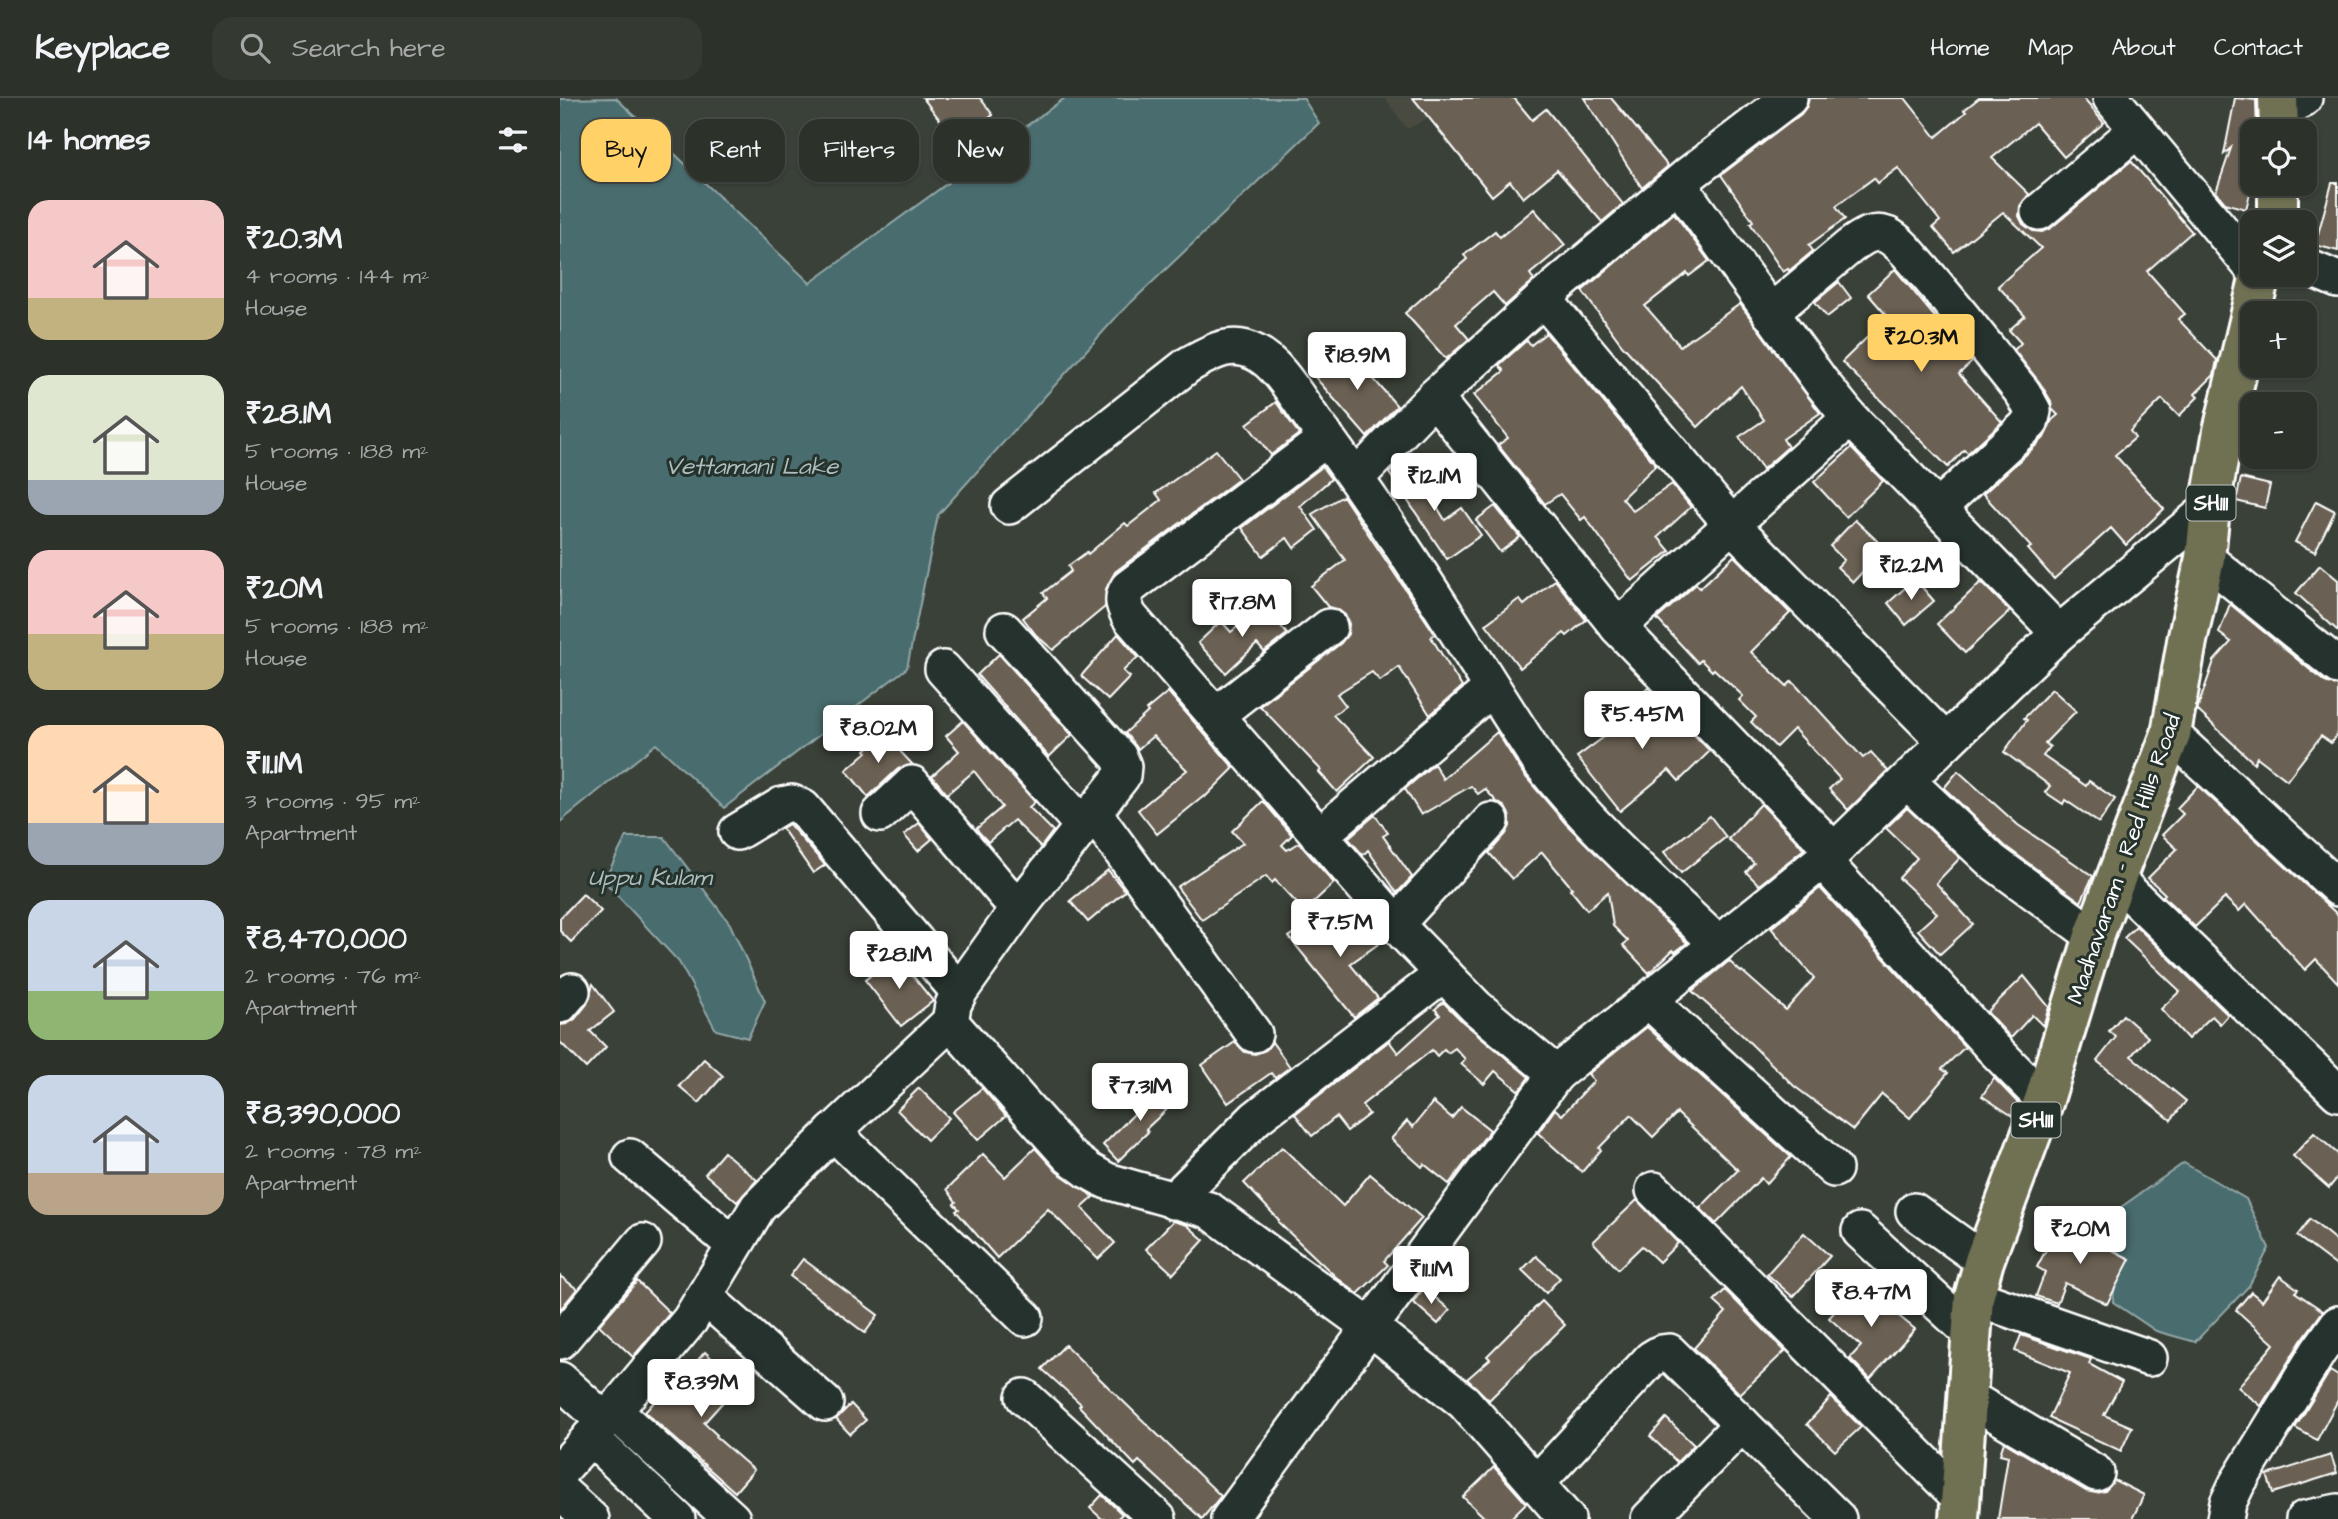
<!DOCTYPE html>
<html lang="en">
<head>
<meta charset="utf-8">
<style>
	body { margin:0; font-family:"Architects Daughter",sans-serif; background:#343932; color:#f1f3f6; height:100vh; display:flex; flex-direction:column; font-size:26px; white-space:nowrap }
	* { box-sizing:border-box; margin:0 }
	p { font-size:23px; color:#a6a9a8 }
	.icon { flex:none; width:38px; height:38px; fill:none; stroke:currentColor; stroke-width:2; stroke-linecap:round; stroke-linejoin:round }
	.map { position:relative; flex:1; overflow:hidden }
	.details { display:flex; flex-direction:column; background:#2c312a; width:560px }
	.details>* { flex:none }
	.hud { position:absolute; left:21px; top:21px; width:665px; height:63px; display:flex; gap:14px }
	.tools { position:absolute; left:1680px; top:21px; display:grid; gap:14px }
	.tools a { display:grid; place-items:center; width:77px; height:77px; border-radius:14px; background:#2c312a; box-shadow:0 2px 5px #0004,0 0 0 2px #484c47; font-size:35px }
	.price { position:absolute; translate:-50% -60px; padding:0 16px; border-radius:7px; background:#fff; color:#222; font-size:23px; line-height:46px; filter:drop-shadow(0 2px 4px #0008) }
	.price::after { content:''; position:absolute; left:50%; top:42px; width:21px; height:16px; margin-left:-10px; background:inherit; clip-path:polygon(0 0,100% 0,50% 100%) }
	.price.active { background:#ffd166; color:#111 }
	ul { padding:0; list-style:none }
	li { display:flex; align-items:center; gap:21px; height:175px; padding:0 28px }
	li span { display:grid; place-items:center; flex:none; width:196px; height:140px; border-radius:21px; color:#555 }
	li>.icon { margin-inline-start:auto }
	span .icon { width:84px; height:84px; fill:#fffc; stroke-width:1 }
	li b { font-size:30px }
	h2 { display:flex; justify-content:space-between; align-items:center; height:84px; padding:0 28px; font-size:30px }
	.tag { padding:0 24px; border-radius:21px; background:#2c312a; box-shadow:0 2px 5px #0004,0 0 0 2px #484c47; font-size:24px; line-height:63px }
	.tag.active { background:#ffd166; color:#111 }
	header { display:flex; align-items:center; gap:42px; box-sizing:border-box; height:98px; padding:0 35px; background:#2c312a; border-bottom:2px solid #484c47 }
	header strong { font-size:33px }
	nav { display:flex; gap:38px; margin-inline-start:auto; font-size:24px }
	.search { width:490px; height:63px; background:#343932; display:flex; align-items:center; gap:18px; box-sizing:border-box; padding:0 24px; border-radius:21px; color:#a6a9a8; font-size:26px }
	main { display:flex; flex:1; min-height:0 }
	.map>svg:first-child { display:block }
	.built { fill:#484b40 }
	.water { fill:#496c6e; stroke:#92a7a8; stroke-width:2 }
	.building { fill:#6a6152; stroke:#fff; stroke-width:2 }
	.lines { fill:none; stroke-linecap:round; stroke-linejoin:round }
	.minor-casing { stroke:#fff; stroke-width:40 }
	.major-casing { stroke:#fff; stroke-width:44 }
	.minor { stroke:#26332d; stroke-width:35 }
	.major { stroke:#706f52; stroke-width:38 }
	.labels { text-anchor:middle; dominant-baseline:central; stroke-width:6; stroke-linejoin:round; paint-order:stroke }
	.shield { fill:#26332d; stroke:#bec2c0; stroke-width:2 }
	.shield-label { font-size:21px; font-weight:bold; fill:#fff }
	.street-label { font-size:23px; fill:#fff; stroke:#26332d }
	.water-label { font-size:24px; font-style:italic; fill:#adbdbe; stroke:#26332d }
</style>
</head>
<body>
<header>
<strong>Keyplace</strong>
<div class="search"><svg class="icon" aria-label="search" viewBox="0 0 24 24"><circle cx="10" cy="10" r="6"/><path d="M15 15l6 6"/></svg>Search here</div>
<nav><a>Home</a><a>Map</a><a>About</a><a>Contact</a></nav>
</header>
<main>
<section class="details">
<h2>14 homes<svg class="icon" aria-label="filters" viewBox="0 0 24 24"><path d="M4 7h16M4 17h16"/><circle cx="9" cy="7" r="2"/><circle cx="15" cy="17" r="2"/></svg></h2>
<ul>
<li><span style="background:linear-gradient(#f6c9c9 70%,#c2b280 0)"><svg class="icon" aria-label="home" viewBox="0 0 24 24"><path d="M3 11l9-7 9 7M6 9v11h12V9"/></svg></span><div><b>₹20.3M</b><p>4 rooms · 144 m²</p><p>House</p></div></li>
<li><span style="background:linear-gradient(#dfe7d0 75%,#9aa5b1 0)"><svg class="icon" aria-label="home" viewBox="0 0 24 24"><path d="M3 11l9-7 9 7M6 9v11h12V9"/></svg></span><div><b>₹28.1M</b><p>5 rooms · 188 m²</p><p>House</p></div></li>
<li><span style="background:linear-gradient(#f6c9c9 60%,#c2b280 0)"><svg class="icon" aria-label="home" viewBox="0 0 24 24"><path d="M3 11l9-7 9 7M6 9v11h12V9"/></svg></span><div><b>₹20M</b><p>5 rooms · 188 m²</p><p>House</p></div></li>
<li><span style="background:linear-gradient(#ffd9b3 70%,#9aa5b1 0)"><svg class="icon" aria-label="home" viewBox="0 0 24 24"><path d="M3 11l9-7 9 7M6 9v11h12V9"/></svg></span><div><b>₹11.1M</b><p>3 rooms · 95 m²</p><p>Apartment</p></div></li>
<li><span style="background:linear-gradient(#c9d6e8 65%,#8fb573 0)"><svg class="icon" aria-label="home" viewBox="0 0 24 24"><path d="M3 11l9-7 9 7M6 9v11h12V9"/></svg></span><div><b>₹8,470,000</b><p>2 rooms · 76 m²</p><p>Apartment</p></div></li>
<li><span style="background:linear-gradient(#c9d6e8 70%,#b9a48a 0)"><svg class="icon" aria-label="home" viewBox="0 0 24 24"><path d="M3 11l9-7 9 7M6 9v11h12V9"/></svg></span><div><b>₹8,390,000</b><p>2 rooms · 78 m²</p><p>Apartment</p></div></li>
</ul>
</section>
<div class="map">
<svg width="1778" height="1421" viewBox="0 0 1778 1421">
	<rect width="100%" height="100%" fill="#3a4138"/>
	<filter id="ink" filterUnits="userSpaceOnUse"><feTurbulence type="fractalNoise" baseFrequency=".0143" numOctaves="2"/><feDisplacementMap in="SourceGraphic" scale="14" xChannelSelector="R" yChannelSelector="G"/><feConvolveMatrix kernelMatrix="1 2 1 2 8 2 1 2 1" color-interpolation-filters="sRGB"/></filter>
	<g filter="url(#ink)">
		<polygon class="built" points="825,0 908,0 847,31"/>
		<g class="water">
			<polygon points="56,0 250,185 505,0 743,0 759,25 560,215 378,417 347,570 164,710 96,646 0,724 0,1"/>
			<polygon points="66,739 104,739 170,826 205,903 188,940 156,932 119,864 44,783"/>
			<polygon points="1624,1065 1686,1101 1709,1150 1689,1188 1635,1244 1596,1233 1553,1204 1561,1109"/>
		</g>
		<g class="building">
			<polygon points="363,0 420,0 433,17 397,44"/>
			<polygon points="853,0 954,0 972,22 986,11 1063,106 1042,124 997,72 963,100 950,83 932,98"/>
			<polygon points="1024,0 1051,0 1108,68 1082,90"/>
			<polygon points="1249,0 1345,0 1376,39 1406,14 1404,12 1419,0 1523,0 1544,25 1504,59 1475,25 1432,60 1469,96 1460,108 1459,118 1463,126 1473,133 1482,134 1491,130 1571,63 1632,134 1587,173 1625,216 1618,221 1657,262 1654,277 1635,296 1638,299 1619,318 1602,301 1570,333 1575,340 1555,357 1604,411 1566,447 1551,430 1494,481 1468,451 1471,449 1423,396 1484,340 1492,322 1498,317 1492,311 1491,303 1480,285 1454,252 1461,245 1449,232 1465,218 1438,188 1481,150 1443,114 1394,154 1373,129 1380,123 1338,70 1318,85 1314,80 1276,108 1285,121 1249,147 1253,153 1229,173 1228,171 1223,174 1190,125 1193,123 1161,77 1241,16 1247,8"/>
			<polygon points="1675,0 1696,2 1697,33 1692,33 1692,69 1689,88 1692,88 1686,111 1665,105 1656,94 1671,50 1664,56"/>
			<polygon points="1772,85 1778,85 1778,153 1755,147"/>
			<polygon points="974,111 1005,147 970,176 974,182 945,208 933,194 896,226 909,241 886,261 845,215 907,161 904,157 935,133 940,139"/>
			<polygon points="1114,115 1149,163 1129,178 1127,175 1085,208 1120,248 1180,206 1260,315 1223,341 1228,349 1203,371 1179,339 1204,322 1181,288 1138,329 1062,247 1022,193"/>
			<polygon points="1335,171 1412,264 1399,276 1442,324 1408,355 1404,352 1388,369 1282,264 1328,219 1308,196"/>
			<polygon points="1279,184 1291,200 1267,219 1255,204"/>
			<polygon points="986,235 1096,367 1062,400 1073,413 1112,386 1131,409 1098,439 1110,453 1072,483 1025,419 1021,422 1000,396 985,406 938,347 948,340 914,297 944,273 939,267 967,242 971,247"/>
			<polygon points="788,251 837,308 807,339 755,279"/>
			<polygon points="716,304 739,336 711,357 687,326"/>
			<polygon points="1291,350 1323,383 1286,419 1254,384"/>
			<polygon points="656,352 679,381 555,474 546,491 545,509 493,552 476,537 463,520 487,500 483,495 511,473 508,468 527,454 528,456 565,425 568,428 601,402 596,395"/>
			<polygon points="848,360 885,422 902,410 921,437 887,461 829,375"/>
			<polygon points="762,369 771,381 740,408 757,432 734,450 727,440 703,458 682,430"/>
			<polygon points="1681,380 1710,387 1705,410 1676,403"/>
			<polygon points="783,398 875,536 871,539 902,589 870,617 839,569 820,583 812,574 777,596 786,608 773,617 814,659 777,694 759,674 761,672 700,608 781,545 788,536 789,526 785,517 777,511 768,509 751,488 785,462 752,416"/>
			<polygon points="1756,403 1775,413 1755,454 1735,444"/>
			<polygon points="935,408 960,439 940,454 916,422"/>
			<polygon points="1295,422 1325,450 1293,484 1277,469 1284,462 1270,448"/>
			<polygon points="1174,458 1230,515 1191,554 1227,588 1232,583 1303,660 1311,654 1328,673 1288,712 1269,691 1280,681 1234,631 1216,649 1191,624 1196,619 1179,602 1183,598 1154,571 1152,573 1141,562 1138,565 1097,521 1136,486 1140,490"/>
			<polygon points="1760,467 1778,482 1778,533 1736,495"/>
			<polygon points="1355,481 1374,503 1346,527 1328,505"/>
			<polygon points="995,482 1026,522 1007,538 1004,535 960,570 926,526 959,501 964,507"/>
			<polygon points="1421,484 1450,513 1405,555 1377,526"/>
			<polygon points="1670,506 1765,584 1778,588 1778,635 1771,645 1761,638 1727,682 1697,659 1694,665 1637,612 1654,563 1671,544 1659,535"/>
			<polygon points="705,507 727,536 704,554 697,546 666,575 638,545 661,523 671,534"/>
			<polygon points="558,536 578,559 563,573 570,579 548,602 521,578"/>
			<polygon points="439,556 512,637 489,659 417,577"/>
			<polygon points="1088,589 1150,653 1119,683 1109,672 1060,713 1017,659 1059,628 1056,625"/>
			<polygon points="1492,591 1516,613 1485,645 1490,649 1483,658 1526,688 1529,683 1555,701 1539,725 1505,702 1503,706 1485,694 1490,688 1444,654 1467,622 1464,620"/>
			<polygon points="608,594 674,670 645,699 644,698 597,736 578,712 627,672 593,638 578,651 565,635 588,614 586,612"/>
			<polygon points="403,623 475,704 469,709 493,733 481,749 454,722 428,744 416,731 442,709 414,673 387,696 372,678 399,653 386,638"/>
			<polygon points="937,634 964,677 1006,726 1127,845 1115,854 1113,852 1089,875 1063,847 1068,843 1053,828 1048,794 1027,812 1010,791 1012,790 982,754 952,781 929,755 946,736 950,728 950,720 945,709 937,704 925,691 918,696 911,688 861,717 845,691 874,666 883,681"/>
			<polygon points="323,635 353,667 338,671 308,699 286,672 307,654 305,652"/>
			<polygon points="1398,673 1458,727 1533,778 1521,804 1445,748 1384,690"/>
			<polygon points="1638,688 1778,817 1778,885 1756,861 1745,872 1686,806 1679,813 1665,800 1635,829 1603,798 1605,796 1588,780 1617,751 1602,737 1623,716 1617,710"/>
			<polygon points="703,703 732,737 722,747 727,752 739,745 774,785 744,813 715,782 712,785 706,778 642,822 617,789 683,745 672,733"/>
			<polygon points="1201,706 1244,751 1199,787 1186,774 1194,765 1168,741"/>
			<polygon points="1347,710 1400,760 1376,785 1413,826 1380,856 1358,832 1377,815 1339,780 1357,760 1326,730"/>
			<polygon points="815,717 828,735 823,738 852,779 837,795 808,752 803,757 788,740"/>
			<polygon points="1150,718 1166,739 1121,775 1104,754"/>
			<polygon points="359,725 372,741 358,753 344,737"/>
			<polygon points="229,726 265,767 253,775 222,730"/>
			<polygon points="548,772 565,793 528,824 510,803"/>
			<polygon points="1260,790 1405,949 1382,971 1388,975 1350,1020 1322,996 1293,1032 1234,988 1181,936 1132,893 1169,863 1181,874 1182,873 1226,912 1254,880 1211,830"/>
			<polygon points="23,796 41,813 11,844 0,833 0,820"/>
			<polygon points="758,818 774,840 804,819 824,842 790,866 818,900 794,919 729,839"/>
			<polygon points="1576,828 1668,917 1660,926 1652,918 1628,941 1601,911 1620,893 1564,840"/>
			<polygon points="336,857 373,903 341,928 305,882"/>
			<polygon points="1464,878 1489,909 1483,928 1472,917 1451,940 1427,914"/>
			<polygon points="33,886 54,914 30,933 46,949 26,970 0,944 0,927 7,926 15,921 27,906"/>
			<polygon points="883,904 903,924 969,979 959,993 935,973 924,986 901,966 905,961 895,950 888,955 884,951 877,958 872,952 802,1007 809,1016 787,1033 776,1019 752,1038 735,1016 829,943 838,955 880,917 875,911"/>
			<polygon points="1563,917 1588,939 1571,958 1626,1003 1611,1022 1537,963 1556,939 1549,933"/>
			<polygon points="1087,929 1231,1059 1206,1086 1201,1080 1156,1126 1140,1110 1178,1072 1117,1015 1093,1039 1071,1017 1039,1050 1041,1052 1022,1074 978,1035 995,1011 1002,1017 1034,983 1028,976"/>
			<polygon points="675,944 685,954 695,956 706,952 712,944 730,969 715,980 711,975 668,1005 642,967"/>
			<polygon points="144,961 163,978 139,1005 119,988"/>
			<polygon points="1434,980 1459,1006 1454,1019 1422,998"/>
			<polygon points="604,986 618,1001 586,1031 588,1034 558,1063 543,1047"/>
			<polygon points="359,990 389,1020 367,1042 337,1012"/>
			<polygon points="422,990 446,1018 418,1042 393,1014"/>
			<polygon points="873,1004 892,1020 901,1009 930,1032 889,1086 864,1066 862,1069 831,1041 847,1023 853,1029"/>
			<polygon points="1754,1035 1778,1056 1778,1079 1769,1090 1733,1058"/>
			<polygon points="722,1049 783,1108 810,1076 862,1120 824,1163 828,1167 798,1196 776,1179 718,1124 719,1122 684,1085"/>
			<polygon points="475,1050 497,1074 534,1099 522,1110 555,1145 538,1161 488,1111 437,1160 396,1113 399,1111 394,1106 396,1104 387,1091 423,1056 445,1079"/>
			<polygon points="164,1054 197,1082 177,1104 145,1076"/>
			<polygon points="1077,1102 1118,1145 1099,1164 1082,1148 1058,1171 1033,1144"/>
			<polygon points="1750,1121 1778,1144 1778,1169 1737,1138"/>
			<polygon points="613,1123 627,1127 644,1142 613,1176 586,1151"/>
			<polygon points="1500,1125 1570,1161 1547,1206 1505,1185 1497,1205 1476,1198 1485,1174 1477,1169"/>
			<polygon points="1244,1135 1270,1158 1233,1199 1207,1176"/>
			<polygon points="976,1158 1000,1180 986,1195 962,1172"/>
			<polygon points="243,1161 318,1217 305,1235 230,1178"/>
			<polygon points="0,1178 17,1191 0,1212"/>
			<polygon points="1720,1178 1738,1191 1735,1194 1763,1213 1741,1243 1701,1308 1678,1289 1714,1246 1676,1212 1691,1194 1702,1203"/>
			<polygon points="77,1183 110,1215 73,1259 39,1227"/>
			<polygon points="1299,1186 1355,1231 1310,1281 1290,1260 1301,1248 1269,1220"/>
			<polygon points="864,1190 890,1212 878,1226 853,1204"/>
			<polygon points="1165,1192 1225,1253 1180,1296 1134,1250 1166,1214 1154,1203"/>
			<polygon points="982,1203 1005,1227 929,1302 907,1281 930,1261 927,1258"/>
			<polygon points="1461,1237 1531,1261 1529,1266 1562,1284 1544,1317 1572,1329 1561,1353 1489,1320 1510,1275 1455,1253"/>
			<polygon points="505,1247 661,1398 642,1421 579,1363 575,1367 519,1308 521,1306 482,1271"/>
			<polygon points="145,1254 179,1286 144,1325 157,1337 156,1339 194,1372 175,1394 85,1314 105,1292 109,1295"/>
			<polygon points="1770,1273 1778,1278 1778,1302 1757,1342 1735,1330"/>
			<polygon points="1271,1299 1301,1329 1275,1353 1247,1326"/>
			<polygon points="291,1306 306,1322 290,1336 276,1321"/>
			<polygon points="1106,1320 1134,1347 1117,1364 1090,1338"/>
			<polygon points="1444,1344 1526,1393 1536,1395 1545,1393 1554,1382 1584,1397 1572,1421 1438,1421 1448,1358 1440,1356"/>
			<polygon points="1771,1357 1777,1375 1713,1395 1707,1377"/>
			<polygon points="934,1369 966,1405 950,1421 926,1421 903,1399"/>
			<polygon points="542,1397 562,1416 557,1421 542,1421 530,1410"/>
		</g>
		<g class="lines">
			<g class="minor-casing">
				<g id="minor">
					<polyline points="1551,0 1692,169"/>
					<polyline points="1720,15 1744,0"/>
					<polyline points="1118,86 1261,284 1290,320 1499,535"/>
					<polyline points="1479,114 1577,32"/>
					<polyline points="1745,168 1778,182"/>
					<polyline points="983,200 1173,428 1386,644 1499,535 1650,410"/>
					<path d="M1210,215L1289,149C1300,141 1312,131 1327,137C1341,144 1351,159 1362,171C1397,211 1430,254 1463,295L1473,313L1470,325L1379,409"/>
					<polyline points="874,299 997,188 1127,78 1229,0"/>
					<path d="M767,340L568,490C561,501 564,507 569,518L845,836L916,909L996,976L1274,753L1386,644"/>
					<polyline points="796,380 874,299 1058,529 1274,753"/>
					<path d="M449,408L628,267C650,255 671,241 696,255C719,266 739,303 754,323C836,432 906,550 980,664C1032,731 1097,788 1158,846"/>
					<polyline points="1645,460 1778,568"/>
					<polyline points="1058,529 1290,320"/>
					<polyline points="383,571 523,728"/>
					<polyline points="656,617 769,529"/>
					<polyline points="1611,636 1778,790"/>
					<polyline points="1347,683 1432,763 1534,838"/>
					<polyline points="533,714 694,936"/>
					<polyline points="320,716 352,686 458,811"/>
					<polyline points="177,734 222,707 232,705 243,710 399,894"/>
					<polyline points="759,738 932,590"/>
					<polyline points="1262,762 1433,950 1484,1002"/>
					<polyline points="1557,782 1778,995"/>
					<polyline points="836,826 931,723"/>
					<polyline points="1089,903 1274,1071"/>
					<polyline points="0,907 12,893"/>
					<polyline points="390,924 393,907 399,894 458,811 562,678 563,668 559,659 444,532"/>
					<polyline points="273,1034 465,1220"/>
					<polyline points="70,1059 174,1147"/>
					<polyline points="1094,1092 1400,1400"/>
					<polyline points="613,1103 696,1020 883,876"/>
					<polyline points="1354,1113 1424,1163"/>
					<polyline points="1300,1133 1412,1236"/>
					<polyline points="145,1199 265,1305"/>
					<polyline points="1414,1199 1589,1260"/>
					<polyline points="0,1243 83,1144"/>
					<polyline points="0,1282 45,1323"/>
					<polyline points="464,1299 598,1421"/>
					<polyline points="1407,1299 1536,1375"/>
					<polyline points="54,1313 172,1421"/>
					<polyline points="30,1339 117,1421"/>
					<polyline points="0,1373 54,1313 130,1222 198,1109 273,1034 390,924 509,1058 529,1073 547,1083 649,1112 810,1229 996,976"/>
					<polyline points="976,1386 1091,1261 1101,1255 1109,1254 1278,1421"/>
					<polyline points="0,1393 31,1421"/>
					<polyline points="669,1421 810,1229 904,1304 1007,1421"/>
					<polyline points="1089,1421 1182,1326"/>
					<polyline points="1665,1421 1668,1405 1677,1386 1758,1254 1778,1226"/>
					<polyline points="1744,1421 1778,1414"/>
				</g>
			</g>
			<g class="major-casing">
				<g id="major">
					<polyline points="1718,0 1719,33"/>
					<polyline points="1715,124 1718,117 1718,86"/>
					<polyline points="1399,1421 1414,1199 1424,1163 1484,1002 1534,838 1611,636 1627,543 1645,460 1650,410 1663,333 1700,177"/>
				</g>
			</g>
			<use href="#minor" class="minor"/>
			<use href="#major" class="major"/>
		</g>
	</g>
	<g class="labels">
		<g class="shield">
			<rect x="1626.5" y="387.5" width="49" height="35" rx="5"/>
			<rect x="1451.5" y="1004.5" width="49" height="35" rx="5"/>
		</g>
		<g class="shield-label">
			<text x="1651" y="405">SH111</text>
			<text x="1476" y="1022">SH111</text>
		</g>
		<g class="street-label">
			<text transform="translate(1564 761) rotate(-71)">Madhavaram - Red Hills Road</text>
		</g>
		<g class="water-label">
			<text x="192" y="369">Vettamani Lake</text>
			<text x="90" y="780">Uppu Kulam</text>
		</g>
	</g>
</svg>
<div class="tools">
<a><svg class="icon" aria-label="locate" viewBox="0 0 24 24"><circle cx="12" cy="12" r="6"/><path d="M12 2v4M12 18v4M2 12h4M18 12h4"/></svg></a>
<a><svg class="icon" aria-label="layers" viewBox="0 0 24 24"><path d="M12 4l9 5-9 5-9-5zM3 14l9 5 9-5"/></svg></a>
<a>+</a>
<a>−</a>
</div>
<b class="price active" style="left:1361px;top:276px">₹20.3M</b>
<b class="price" style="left:797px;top:294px">₹18.9M</b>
<b class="price" style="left:874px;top:415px">₹12.1M</b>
<b class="price" style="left:1351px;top:504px">₹12.2M</b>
<b class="price" style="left:682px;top:541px">₹17.8M</b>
<b class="price" style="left:1082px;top:653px">₹5.45M</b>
<b class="price" style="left:318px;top:667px">₹8.02M</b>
<b class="price" style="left:780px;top:861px">₹7.5M</b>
<b class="price" style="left:339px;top:893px">₹28.1M</b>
<b class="price" style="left:580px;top:1025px">₹7.31M</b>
<b class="price" style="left:1520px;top:1168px">₹20M</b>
<b class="price" style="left:871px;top:1208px">₹11.1M</b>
<b class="price" style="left:1311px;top:1231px">₹8.47M</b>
<b class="price" style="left:141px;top:1321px">₹8.39M</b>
<div class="hud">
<a class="tag active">Buy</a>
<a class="tag">Rent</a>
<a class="tag">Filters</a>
<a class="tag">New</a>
</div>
</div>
</main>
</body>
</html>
